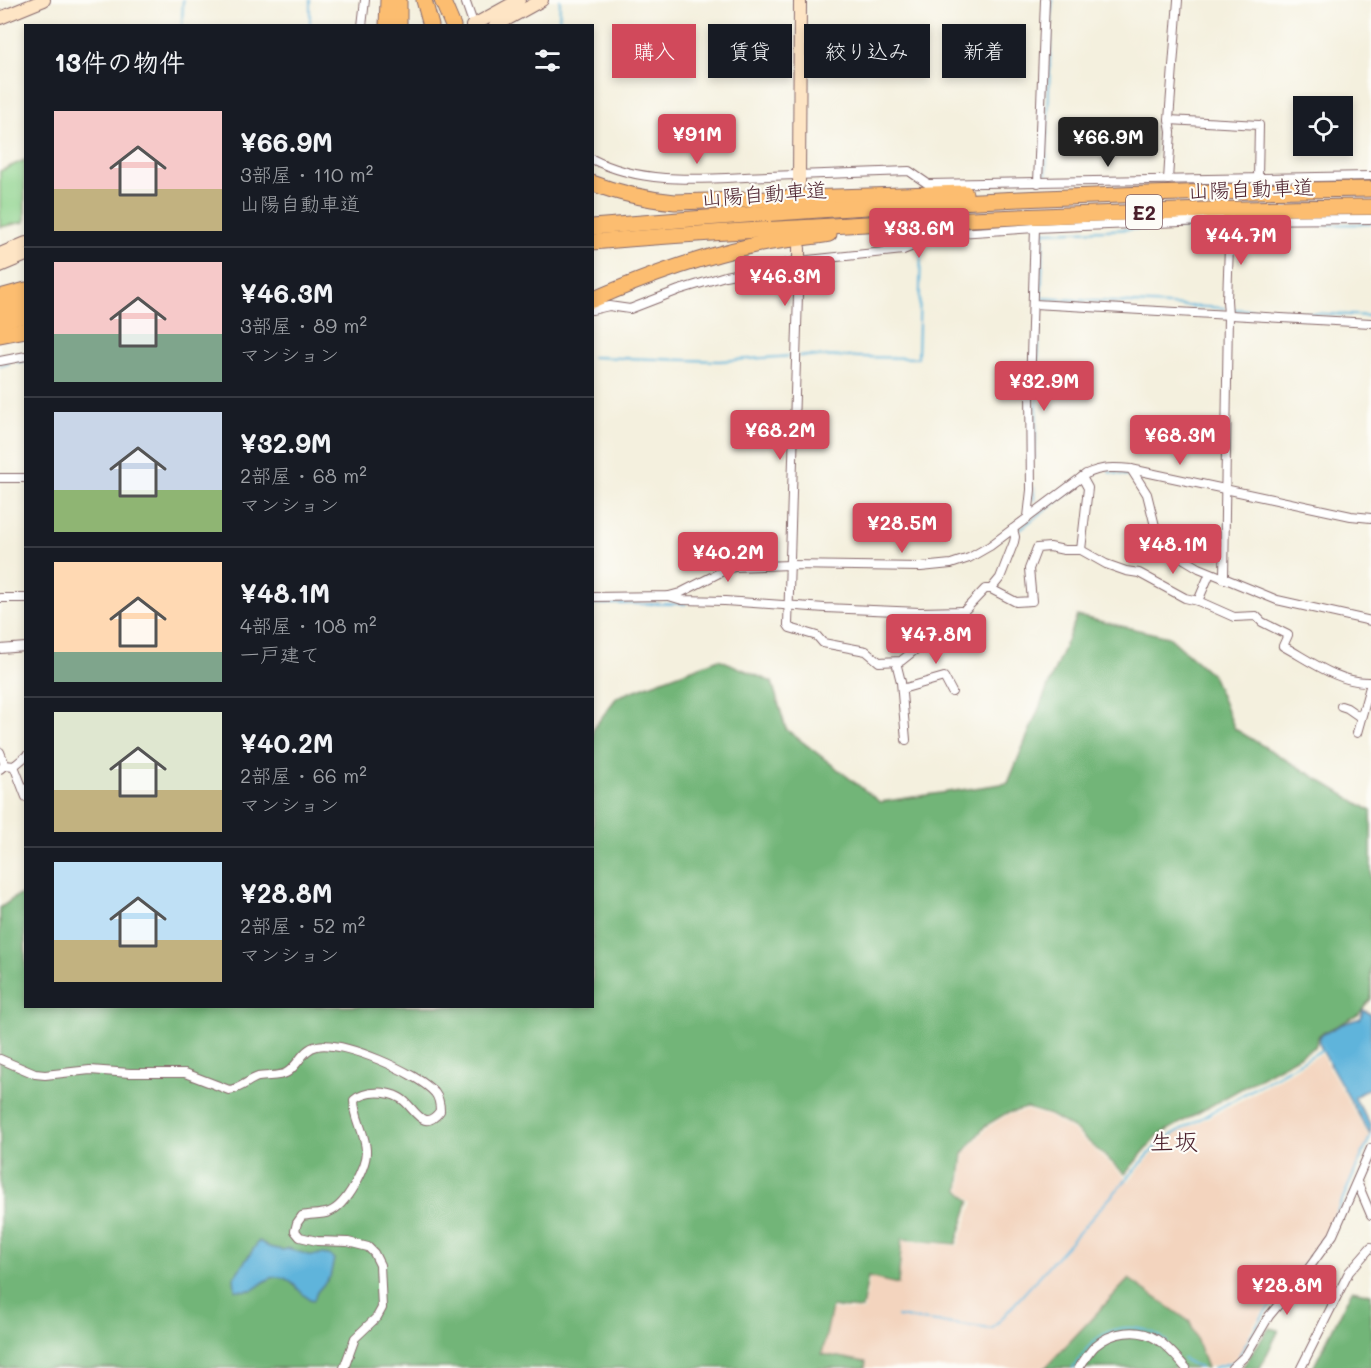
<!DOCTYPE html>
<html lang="ja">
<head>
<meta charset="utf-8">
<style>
	body { margin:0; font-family:Mali,"Klee One",sans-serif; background:#20242c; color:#f1f3f6; height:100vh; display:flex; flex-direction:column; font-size:22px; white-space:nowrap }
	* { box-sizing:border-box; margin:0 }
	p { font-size:20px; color:#9ea1a6 }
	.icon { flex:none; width:33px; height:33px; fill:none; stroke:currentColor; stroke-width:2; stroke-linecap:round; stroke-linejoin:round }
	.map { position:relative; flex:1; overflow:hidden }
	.details { position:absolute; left:24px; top:24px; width:570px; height:984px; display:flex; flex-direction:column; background:#171b24; border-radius:0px; box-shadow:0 3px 9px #0003 }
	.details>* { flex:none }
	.banner { position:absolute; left:612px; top:24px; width:570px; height:54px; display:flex; gap:12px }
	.tools { position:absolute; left:1293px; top:96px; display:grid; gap:12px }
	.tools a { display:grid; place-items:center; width:60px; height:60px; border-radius:0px; background:#171b24; box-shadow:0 3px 9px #0003; font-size:30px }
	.price { position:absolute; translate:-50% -51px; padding:0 14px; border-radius:6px; background:#d1495b; color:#fff; font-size:20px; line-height:39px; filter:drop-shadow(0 2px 3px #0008) }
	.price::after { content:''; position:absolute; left:50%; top:36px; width:18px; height:14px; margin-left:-9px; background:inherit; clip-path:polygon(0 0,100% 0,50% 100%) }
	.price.current { background:#222; color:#fff }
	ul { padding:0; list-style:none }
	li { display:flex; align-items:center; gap:18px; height:150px; padding:0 30px }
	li+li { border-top:2px solid #363941 }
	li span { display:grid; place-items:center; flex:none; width:168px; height:120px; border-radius:0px; color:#555 }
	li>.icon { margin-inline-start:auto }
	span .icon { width:72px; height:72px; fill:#fffc; stroke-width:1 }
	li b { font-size:26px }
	h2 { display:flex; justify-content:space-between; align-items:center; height:72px; padding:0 30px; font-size:26px }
	.pill { padding:0 21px; border-radius:0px; background:#171b24; box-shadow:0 3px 9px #0003; font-size:21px; line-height:54px }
	.pill.current { background:#d1495b; color:#fff }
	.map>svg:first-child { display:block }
	.built { fill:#f3d4be }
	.green { fill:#8ed38d; stroke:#6c795c; stroke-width:1.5 }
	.forest { fill:#72b578; stroke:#5e6a52; stroke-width:1.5 }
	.water { fill:#5eb4db; stroke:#546a83; stroke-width:1.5 }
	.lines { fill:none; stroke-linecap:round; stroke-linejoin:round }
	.stream { stroke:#5eb4db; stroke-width:2 }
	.street-casing { stroke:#86686a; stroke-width:10 }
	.secondary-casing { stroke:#86686a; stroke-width:14 }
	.highway-casing { stroke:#86686a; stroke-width:17 }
	.street { stroke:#fff; stroke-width:8 }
	.secondary { stroke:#fee5c5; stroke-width:12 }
	.highway { stroke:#fcbd6f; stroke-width:15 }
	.labels { text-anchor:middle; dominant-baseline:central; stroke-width:4.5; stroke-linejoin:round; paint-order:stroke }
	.shield { fill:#fdfcf7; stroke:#806168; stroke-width:1.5 }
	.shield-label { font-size:20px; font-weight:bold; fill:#4a1f2b }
	.street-label { font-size:21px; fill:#4a1f2b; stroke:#fdfcf7 }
	.quarter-label { font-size:24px; fill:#4a1f2b; stroke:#fdfcf7 }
</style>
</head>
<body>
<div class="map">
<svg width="1371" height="1368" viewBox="0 0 1371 1368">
	<rect width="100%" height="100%" fill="#fdfcf7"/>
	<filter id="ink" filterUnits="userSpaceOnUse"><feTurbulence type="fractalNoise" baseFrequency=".0167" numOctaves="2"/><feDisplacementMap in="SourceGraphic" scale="12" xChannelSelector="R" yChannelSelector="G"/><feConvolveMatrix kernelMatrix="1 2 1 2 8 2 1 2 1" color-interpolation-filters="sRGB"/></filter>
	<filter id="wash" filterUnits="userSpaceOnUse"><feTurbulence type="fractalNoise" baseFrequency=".008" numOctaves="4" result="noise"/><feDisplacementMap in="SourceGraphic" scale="24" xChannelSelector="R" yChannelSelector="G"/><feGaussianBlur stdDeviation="1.35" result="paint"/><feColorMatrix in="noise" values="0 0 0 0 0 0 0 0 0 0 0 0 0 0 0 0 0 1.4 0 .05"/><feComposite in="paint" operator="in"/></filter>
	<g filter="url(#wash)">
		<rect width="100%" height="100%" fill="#f4f0de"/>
		<polygon class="built" points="1321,1054 1369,1137 1324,1236 1264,1310 1254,1324 1240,1354 1231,1361 1208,1367 1197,1365 1070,1368 781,1368 815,1314 835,1310 864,1311 870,1278 899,1285 903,1241 958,1246 974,1202 961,1190 965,1154 987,1128 1008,1115 1027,1111 1049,1117 1074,1132 1129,1181 1165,1140 1244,1099"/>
		<polygon class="green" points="25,160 25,222 0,227 0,171"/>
		<g class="forest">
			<polygon points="1077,616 1169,637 1212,675 1235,729 1371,811 1371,999 1358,1015 1319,1035 1315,1047 1157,1136 1125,1174 1074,1129 1050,1115 1027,1108 1005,1114 985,1126 963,1154 959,1190 970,1201 956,1244 902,1239 898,1284 868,1277 862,1309 832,1307 822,1354 866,1362 865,1368 0,1368 0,908 17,896 25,894 26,1006 592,1006 593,729 617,697 719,659 772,682 786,729 880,802 1008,783"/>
			<polygon points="1129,1279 1190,1322 1207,1368 1045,1368"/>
			<polygon points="1352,1290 1371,1294 1371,1368 1313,1368"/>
			<polygon points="1269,1328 1279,1330 1260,1368 1242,1368"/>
		</g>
		<g class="water">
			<polygon points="1363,1010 1371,1014 1371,1087 1354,1097 1371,1126 1370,1135 1323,1052 1319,1043 1320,1036 1340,1025 1361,1018"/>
			<path d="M259,1241L269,1247L283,1250L288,1248L311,1256L320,1254L329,1255L334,1259L330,1277L317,1292L314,1300C302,1299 296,1282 284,1278C270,1274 264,1283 254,1289C248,1292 241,1290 235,1290L234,1277Z"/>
		</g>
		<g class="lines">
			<g class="stream">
				<polyline points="310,0 310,26"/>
				<polyline points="182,26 183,0"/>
				<polyline points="559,26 560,0"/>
				<polyline points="1046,178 1052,0"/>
				<polyline points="1233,226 1371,224"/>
				<polyline points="1044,229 1041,298 1224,308"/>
				<polyline points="1044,232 1227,226"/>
				<polyline points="1230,309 1371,316"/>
				<polyline points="799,356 918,358 921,251"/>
				<polyline points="592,357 719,361 793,356"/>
				<polyline points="17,362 26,361"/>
				<polyline points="0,366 9,363"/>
				<polyline points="1035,458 1040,308"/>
				<polyline points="1109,472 1133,477"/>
				<polyline points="1034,500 1034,488"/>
				<polyline points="1147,509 1152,527"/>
				<polyline points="1029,522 1083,483"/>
				<polyline points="1020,529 1029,522"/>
				<polyline points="1157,537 1163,547 1180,561"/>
				<polyline points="3,602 26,602"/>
				<polyline points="592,604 686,604"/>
				<polyline points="897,1317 992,1329 1161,1141 1322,1050"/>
				<polyline points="1239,1356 1265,1312 1305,1264 1327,1234 1371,1135"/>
				<polyline points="1183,1359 1200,1368"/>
				<path d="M1073,1368C1081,1357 1089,1343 1101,1336C1121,1323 1150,1326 1167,1342"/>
				<polyline points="1213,1368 1233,1362"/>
			</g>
		</g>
	</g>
	<g filter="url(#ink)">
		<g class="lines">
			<g class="street-casing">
				<g id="street">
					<polyline points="465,0 474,26"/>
					<polyline points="362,26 365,0"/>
					<polyline points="1169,120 1259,125 1258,178"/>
					<path d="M592,159C646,187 710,178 768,176C815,174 862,173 909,171L928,184L1371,176"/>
					<polyline points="1168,180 1171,132 1169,120 1178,0"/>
					<polyline points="1038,183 1045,0"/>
					<polyline points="799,261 788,625 790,628 817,636 823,643 866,651 879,662 901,661 935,634 959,619 960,611"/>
					<polyline points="1034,304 1371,323"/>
					<polyline points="592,310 609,306 630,309 679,290 725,276 799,261 903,250 943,234 1035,228 1230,220 1371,219"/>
					<polyline points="0,361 26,356"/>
					<polyline points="1131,469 1147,494 1156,530 1169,546 1184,559 1199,568 1277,600 1371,621"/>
					<polyline points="0,478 26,478"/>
					<polyline points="1028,517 1031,490 1030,390 1035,228"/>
					<polyline points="1081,550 1088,488 1082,477"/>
					<polyline points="1224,579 1228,315 1227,300 1230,220"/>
					<path d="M991,589L1016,602L1032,601L1029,569L1037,548L1050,547L1064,550H1081L1106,564L1126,571L1139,573L1185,598L1198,601L1234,617L1256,616L1262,622L1288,635L1283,646C1309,660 1340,684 1371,682"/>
					<polyline points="669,596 682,600 725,601 825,608 920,612 964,611 985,589 991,589 1000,578 1014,542 1015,537 1013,529"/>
					<path d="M592,597L669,596L680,593L723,571L734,567L790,565L921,567L951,564L969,558L990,546L1086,474C1102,467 1114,467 1131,469L1351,516L1371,518"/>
					<polyline points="0,598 26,598"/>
					<polyline points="1198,601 1210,573"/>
					<polyline points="0,649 26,647"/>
					<polyline points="896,662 901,682 906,740"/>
					<polyline points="902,689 944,677 952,692"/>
					<polyline points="1341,706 1347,708 1360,717"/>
					<polyline points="1357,733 1371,683"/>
					<polyline points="0,752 5,765"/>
					<polyline points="14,766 26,797"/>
					<polyline points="0,769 5,765 14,766 26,756"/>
					<path d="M0,1059L35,1074L45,1075L90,1070L130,1073H185L229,1090C241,1089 248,1080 258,1077C267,1075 278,1077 286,1073C298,1067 302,1049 317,1046C342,1040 418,1073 435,1093C439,1098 440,1104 440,1111C422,1135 414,1105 400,1098C387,1091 366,1090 354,1100C354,1117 365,1132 366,1150C367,1167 346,1206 329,1212C321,1215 311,1214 302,1216L297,1223L295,1231L300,1237L317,1241L348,1242L368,1247L374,1253L380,1265L382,1308L377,1317L355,1338L344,1368"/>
					<polyline points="1357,1182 1371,1215"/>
					<path d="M1079,1368C1084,1360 1089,1352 1095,1346C1111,1332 1138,1327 1156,1339C1168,1346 1177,1358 1186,1368"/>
					<polyline points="1232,1368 1246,1355 1269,1316 1306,1272 1333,1235 1371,1148"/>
					<polyline points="1301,1368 1349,1272 1371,1247"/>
				</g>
			</g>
			<g class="secondary-casing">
				<g id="secondary">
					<polyline points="0,18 44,0"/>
					<polyline points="472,26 519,0"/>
					<polyline points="495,26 542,0"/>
					<polyline points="799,184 800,0"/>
					<polyline points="0,254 26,243"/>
					<polyline points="799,261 799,248"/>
					<polyline points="0,266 26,255"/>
				</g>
			</g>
			<g class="highway-casing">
				<g id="highway">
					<polyline points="399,0 399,26"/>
					<polyline points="424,0 431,26"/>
					<polyline points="442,0 453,26"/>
					<polyline points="387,26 388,0"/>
					<path d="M592,183C620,194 646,199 675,202L965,193"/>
					<path d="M592,227C851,205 1111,192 1371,189"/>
					<path d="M592,242C751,229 909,221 1067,215C1169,211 1270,207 1371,207"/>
					<polyline points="0,297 26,290"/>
					<path d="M592,300C645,277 699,257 755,245C779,240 805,238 829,234"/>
					<polyline points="0,308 26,302"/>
					<polyline points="0,321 26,315"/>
					<polyline points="0,335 26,330"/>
				</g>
			</g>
			<use href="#street" class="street"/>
			<use href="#secondary" class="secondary"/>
			<use href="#highway" class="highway"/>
		</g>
	</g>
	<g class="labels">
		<rect class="shield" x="1126" y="195" width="36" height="34" rx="4.5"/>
		<g class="shield-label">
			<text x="1144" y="212">E2</text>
		</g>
		<g class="street-label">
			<text transform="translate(1251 188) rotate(-2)">山陽自動車道</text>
			<text transform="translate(764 193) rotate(-4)">山陽自動車道</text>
		</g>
		<g class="quarter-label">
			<text x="1174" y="1140">生坂</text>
		</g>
	</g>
</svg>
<div class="tools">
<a><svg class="icon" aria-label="locate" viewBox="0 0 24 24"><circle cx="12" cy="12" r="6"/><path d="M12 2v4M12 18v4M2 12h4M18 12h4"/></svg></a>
</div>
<b class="price" style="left:697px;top:165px">¥91M</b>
<b class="price current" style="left:1108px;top:168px">¥66.9M</b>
<b class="price" style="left:919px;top:259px">¥33.6M</b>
<b class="price" style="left:1241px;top:266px">¥44.7M</b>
<b class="price" style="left:785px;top:307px">¥46.3M</b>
<b class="price" style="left:1044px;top:412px">¥32.9M</b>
<b class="price" style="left:780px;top:461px">¥68.2M</b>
<b class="price" style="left:1180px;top:466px">¥68.3M</b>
<b class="price" style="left:902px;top:554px">¥28.5M</b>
<b class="price" style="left:1173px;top:575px">¥48.1M</b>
<b class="price" style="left:728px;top:583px">¥40.2M</b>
<b class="price" style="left:936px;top:665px">¥47.8M</b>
<b class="price" style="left:1287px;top:1316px">¥28.8M</b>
<div class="banner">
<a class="pill current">購入</a>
<a class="pill">賃貸</a>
<a class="pill">絞り込み</a>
<a class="pill">新着</a>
</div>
<section class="details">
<h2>13件の物件<svg class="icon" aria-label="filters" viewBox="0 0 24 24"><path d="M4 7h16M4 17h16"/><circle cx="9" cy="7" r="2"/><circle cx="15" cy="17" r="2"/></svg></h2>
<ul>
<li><span style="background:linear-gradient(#f6c9c9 65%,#c2b280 0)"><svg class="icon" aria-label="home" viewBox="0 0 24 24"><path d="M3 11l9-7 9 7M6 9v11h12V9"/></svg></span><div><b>¥66.9M</b><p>3部屋 · 110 m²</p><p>山陽自動車道</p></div></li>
<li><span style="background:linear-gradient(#f6c9c9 60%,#7fa58c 0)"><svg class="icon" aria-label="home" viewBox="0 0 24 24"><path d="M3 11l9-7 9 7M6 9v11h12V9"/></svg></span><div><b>¥46.3M</b><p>3部屋 · 89 m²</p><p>マンション</p></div></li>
<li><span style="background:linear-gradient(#c9d6e8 65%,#8fb573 0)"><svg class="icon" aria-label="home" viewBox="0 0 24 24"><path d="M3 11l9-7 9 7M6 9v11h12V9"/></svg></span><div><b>¥32.9M</b><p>2部屋 · 68 m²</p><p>マンション</p></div></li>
<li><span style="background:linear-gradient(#ffd9b3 75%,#7fa58c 0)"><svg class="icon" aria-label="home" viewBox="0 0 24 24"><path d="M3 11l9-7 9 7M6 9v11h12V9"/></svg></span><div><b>¥48.1M</b><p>4部屋 · 108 m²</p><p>一戸建て</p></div></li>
<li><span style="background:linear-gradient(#dfe7d0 65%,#c2b280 0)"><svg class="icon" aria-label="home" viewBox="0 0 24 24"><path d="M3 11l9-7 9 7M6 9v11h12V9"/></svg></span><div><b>¥40.2M</b><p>2部屋 · 66 m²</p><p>マンション</p></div></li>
<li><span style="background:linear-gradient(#bfe0f5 65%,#c2b280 0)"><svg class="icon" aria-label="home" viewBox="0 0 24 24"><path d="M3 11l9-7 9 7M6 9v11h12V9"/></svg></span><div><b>¥28.8M</b><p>2部屋 · 52 m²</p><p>マンション</p></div></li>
</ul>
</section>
</div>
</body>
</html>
